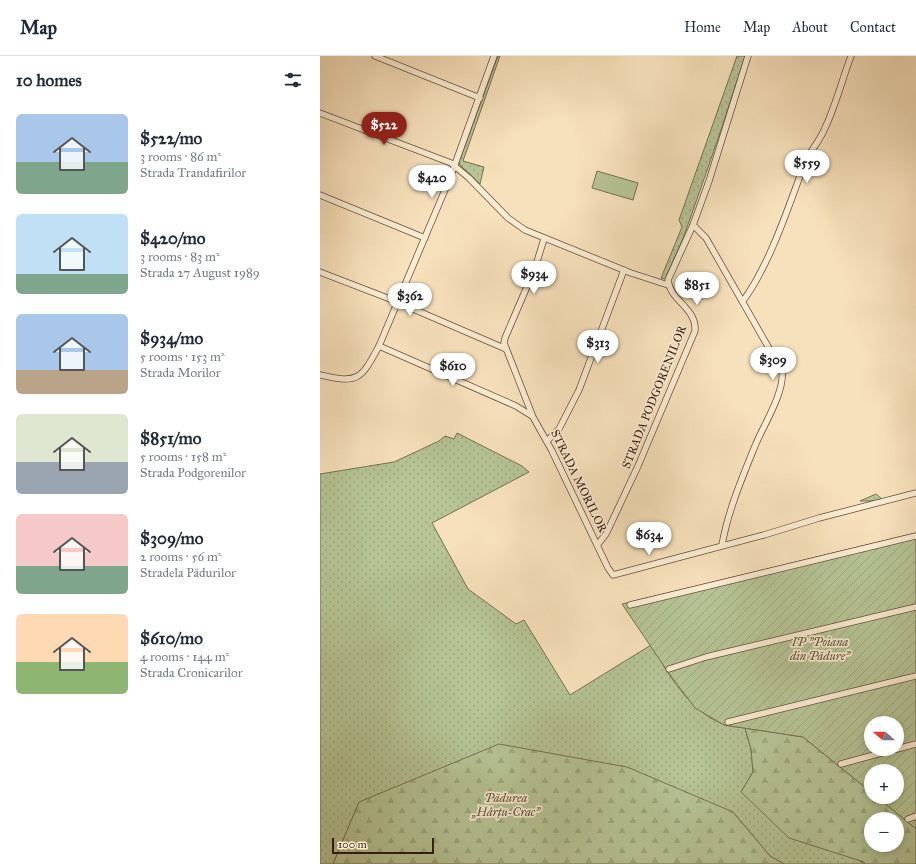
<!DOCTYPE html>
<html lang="en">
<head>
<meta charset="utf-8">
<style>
	body { margin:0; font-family:"IM FELL Great Primer",serif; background:#f2f2f3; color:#1f2937; height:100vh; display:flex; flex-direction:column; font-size:15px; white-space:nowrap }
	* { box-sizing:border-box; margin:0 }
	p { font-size:13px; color:#747a83 }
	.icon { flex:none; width:22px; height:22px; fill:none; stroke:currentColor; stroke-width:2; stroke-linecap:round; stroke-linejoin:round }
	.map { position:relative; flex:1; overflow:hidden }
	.drawer { display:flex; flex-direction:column; background:#fff; width:320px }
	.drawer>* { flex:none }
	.needle { width:26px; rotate:290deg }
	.fabs { position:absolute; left:544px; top:660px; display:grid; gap:8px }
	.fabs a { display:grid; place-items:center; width:40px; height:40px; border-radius:50%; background:#fff; box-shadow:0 2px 10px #0003; font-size:20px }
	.scale { position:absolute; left:12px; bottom:10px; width:102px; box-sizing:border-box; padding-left:4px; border:2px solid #371e10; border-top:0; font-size:11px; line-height:14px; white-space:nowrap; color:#371e10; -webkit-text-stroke:3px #faecd3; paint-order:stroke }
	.price { position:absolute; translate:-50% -34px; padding:0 9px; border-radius:14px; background:#fff; color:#222; font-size:13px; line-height:26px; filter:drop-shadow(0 1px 2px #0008) }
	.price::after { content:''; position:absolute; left:50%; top:24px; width:12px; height:9px; margin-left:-6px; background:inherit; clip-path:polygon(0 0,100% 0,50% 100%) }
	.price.on { background:#8f2418; color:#fff }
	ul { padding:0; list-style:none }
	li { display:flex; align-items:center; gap:12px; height:100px; padding:0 16px }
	li span { display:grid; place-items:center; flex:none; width:112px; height:80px; border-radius:6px; color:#555 }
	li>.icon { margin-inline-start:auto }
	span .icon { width:48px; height:48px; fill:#fffc; stroke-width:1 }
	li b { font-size:17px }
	h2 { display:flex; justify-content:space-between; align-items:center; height:48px; padding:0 16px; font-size:17px }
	header { display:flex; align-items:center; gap:24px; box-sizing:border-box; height:56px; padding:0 20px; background:#fff; border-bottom:1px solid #e0e1e3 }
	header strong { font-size:19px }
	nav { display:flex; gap:22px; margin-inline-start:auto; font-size:14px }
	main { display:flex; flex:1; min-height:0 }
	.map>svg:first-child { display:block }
	.grass { fill:url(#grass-dots); stroke:#767153 }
	.forest { fill:url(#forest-firs); stroke:#767153; fill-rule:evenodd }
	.park { fill:#b6c496; stroke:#767153 }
	.garden { fill:url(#garden-furrows); stroke:#767153; fill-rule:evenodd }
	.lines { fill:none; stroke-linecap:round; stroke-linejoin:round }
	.street-casing { stroke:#674f3b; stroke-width:7 }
	.street { stroke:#faecd3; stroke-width:5.5 }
	.labels { text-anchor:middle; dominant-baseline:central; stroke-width:3.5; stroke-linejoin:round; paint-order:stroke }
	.street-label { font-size:12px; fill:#371e10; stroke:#faecd3 }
	.park-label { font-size:12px; font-style:italic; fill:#5d5038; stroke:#faecd3 }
</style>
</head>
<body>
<header>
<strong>Map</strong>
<nav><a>Home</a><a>Map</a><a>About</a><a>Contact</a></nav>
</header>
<main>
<section class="drawer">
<h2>10 homes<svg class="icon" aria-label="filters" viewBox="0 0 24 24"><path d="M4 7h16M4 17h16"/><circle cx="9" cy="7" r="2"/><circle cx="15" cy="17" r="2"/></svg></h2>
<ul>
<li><span style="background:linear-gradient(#a9c7e8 60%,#7fa58c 0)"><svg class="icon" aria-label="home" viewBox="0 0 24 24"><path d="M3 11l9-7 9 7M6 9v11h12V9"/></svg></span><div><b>$522/mo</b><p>3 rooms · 86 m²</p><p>Strada Trandafirilor</p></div></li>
<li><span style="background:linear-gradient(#bfe0f5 75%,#7fa58c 0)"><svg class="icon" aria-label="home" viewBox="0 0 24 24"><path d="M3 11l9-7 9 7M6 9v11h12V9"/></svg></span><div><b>$420/mo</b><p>3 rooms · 83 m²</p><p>Strada 27 August 1989</p></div></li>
<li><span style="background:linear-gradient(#a9c7e8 70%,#b9a48a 0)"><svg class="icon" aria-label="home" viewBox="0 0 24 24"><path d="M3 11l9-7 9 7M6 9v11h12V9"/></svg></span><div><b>$934/mo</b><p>5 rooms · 153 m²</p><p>Strada Morilor</p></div></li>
<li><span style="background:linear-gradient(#dfe7d0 60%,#9aa5b1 0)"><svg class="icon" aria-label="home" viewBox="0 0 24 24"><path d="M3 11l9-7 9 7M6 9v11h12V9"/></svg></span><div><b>$851/mo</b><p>5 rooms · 158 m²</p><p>Strada Podgorenilor</p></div></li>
<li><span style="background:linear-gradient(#f6c9c9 65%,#7fa58c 0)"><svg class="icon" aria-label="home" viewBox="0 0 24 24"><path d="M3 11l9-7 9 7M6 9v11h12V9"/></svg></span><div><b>$309/mo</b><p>2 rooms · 56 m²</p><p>Stradela Pădurilor</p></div></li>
<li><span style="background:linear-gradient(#ffd9b3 60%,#8fb573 0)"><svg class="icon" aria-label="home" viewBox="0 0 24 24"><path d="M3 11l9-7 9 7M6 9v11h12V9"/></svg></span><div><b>$610/mo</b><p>4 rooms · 144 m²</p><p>Strada Cronicarilor</p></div></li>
</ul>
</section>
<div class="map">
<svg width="596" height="808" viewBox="0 0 596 808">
	<defs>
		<pattern id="grass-dots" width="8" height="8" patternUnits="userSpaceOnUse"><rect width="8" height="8" fill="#b6c496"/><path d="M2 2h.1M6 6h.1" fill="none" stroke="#9da880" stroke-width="1.8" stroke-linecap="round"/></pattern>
		<pattern id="forest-firs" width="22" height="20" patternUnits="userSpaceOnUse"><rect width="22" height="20" fill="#b6c496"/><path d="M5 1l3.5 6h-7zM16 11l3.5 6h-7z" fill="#9da880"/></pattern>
		<pattern id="garden-furrows" width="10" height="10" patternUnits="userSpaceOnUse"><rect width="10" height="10" fill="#b6c496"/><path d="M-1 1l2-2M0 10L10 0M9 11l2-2" fill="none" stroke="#9da880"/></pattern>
	</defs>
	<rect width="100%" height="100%" fill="#f7e1bc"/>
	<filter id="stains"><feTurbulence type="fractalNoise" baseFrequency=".005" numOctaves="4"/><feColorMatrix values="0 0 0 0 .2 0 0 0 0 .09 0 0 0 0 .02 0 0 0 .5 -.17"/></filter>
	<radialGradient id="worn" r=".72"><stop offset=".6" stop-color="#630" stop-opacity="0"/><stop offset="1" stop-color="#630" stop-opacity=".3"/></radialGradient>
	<g class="grass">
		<polygon points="178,0 180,0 143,105 164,111 160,128 140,109 139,106"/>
		<polygon points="417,0 425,0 399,80 364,180 345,223 341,222 362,171 359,164"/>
		<path d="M137,377L202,410L209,416L112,467L148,533L196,568L204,564L250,639L331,589C349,619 369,655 403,668C410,671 418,671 425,672L431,693L433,716L421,736L545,808H464L450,800L413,756L39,746L13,808H0V418L74,406L119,385L125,380L134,383Z"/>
		<polygon points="556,438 562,443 553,445 540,445"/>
	</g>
	<g class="forest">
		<path d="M425,672L483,681L551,736V741H557L594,771L596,773V808H545L544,806L469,782L421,736L433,716L431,693ZM551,763H577V789H551Z"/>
		<polygon points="179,688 307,711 413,756 450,800 464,808 13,808 39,746"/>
	</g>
	<polygon class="park" points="277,115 318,127 313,144 272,132"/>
	<path class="garden" d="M596,477V773L557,741H577V715H551V736L483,681L404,669L375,652L348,616L302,548ZM551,667H577V693H551Z"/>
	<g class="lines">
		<g class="street-casing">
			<g id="street">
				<polyline points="55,0 160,42"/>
				<polyline points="0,57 131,107 149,122 188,162 205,174 311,217 348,229"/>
				<polyline points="0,139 105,182"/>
				<path d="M373,169L386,182L462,315C465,336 443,370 435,390C422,422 408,455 402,489"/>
				<polyline points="224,183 215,212 185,282 184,287 213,361 232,395 288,512 293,519 444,479 499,462 596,437"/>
				<polyline points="0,216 70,243 186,293"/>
				<path d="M423,245C450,208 468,152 484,109C489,96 500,85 505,72C516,49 522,24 531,0"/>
				<polyline points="59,290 196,350 212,360"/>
				<path d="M0,319C39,328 41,323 59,290L130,122L174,0"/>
				<polyline points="227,385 239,373 259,334 304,214"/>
				<path d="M278,488L286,478L318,410L375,275C377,252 350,245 348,224L373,169L389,125L428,0"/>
				<polyline points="310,549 596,480"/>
				<polyline points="349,613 386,601 596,551"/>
				<polyline points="408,666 596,620"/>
				<polyline points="577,693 596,688"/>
				<polyline points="521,708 576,693"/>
				<polyline points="588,763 596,760"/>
			</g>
		</g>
		<use href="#street" class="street"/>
	</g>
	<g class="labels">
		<g class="street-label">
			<text transform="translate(334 341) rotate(-68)">STRADA PODGORENILOR</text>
			<text transform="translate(259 425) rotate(64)">STRADA MORILOR</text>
		</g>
		<g class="park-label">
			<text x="500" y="586">IP "Poiana<tspan x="500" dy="14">din Pădure"</tspan></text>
			<text x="186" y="742">Pădurea<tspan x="186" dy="14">„Hârțu-Crac”</tspan></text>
		</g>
	</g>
	<rect width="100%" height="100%" filter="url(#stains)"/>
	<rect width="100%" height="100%" fill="url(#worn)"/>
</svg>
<div class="fabs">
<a><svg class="needle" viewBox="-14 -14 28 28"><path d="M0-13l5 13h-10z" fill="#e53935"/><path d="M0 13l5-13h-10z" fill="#747a83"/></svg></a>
<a>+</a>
<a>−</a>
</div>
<div class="scale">100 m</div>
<b class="price on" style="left:64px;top:90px">$522</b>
<b class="price" style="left:487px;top:128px">$559</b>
<b class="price" style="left:112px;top:143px">$420</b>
<b class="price" style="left:214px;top:239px">$934</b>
<b class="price" style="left:377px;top:250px">$851</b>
<b class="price" style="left:90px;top:261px">$362</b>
<b class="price" style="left:278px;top:308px">$313</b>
<b class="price" style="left:453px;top:325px">$309</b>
<b class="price" style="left:133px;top:331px">$610</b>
<b class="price" style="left:329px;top:500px">$634</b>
</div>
</main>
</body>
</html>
